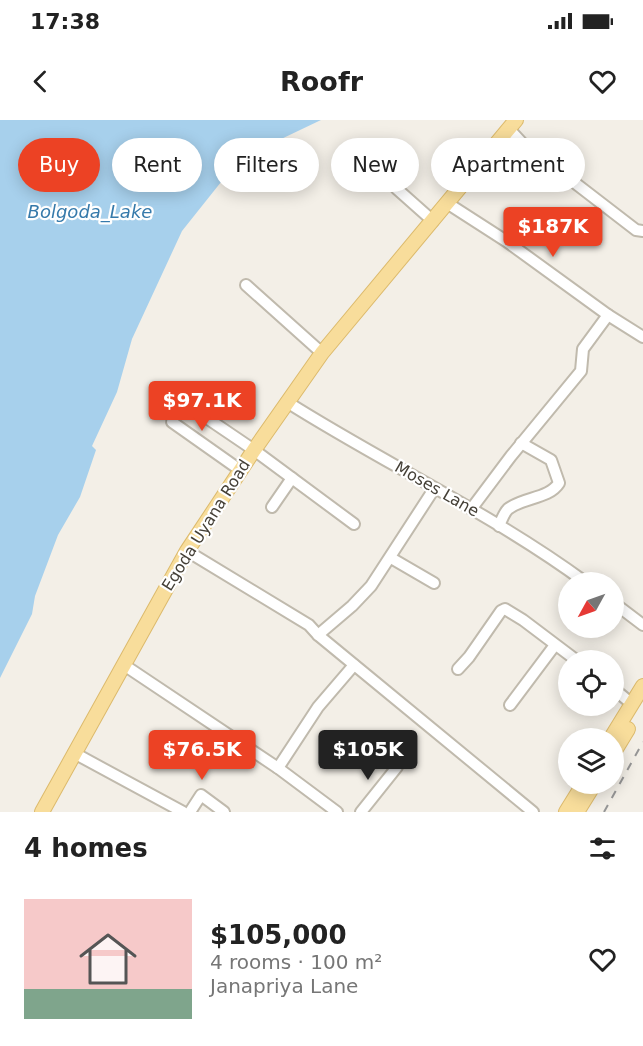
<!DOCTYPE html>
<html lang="en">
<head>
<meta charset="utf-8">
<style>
	body { margin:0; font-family:"DejaVu Sans",sans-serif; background:#f2f2f2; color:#222; height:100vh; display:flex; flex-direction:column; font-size:22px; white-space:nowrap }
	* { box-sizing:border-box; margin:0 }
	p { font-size:20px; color:#767676 }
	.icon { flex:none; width:33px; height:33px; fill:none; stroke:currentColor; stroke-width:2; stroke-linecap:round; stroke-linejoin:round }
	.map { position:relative; height:692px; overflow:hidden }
	.panel { display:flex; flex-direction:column; background:#fff; flex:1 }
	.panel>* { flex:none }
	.guide { position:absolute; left:18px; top:18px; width:608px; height:54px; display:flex; gap:12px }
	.needle { width:39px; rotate:230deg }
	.fabs { position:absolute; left:558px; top:452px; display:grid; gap:12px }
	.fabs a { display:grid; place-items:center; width:66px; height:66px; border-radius:50%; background:#fff; box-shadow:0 3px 15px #0003; font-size:30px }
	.price { position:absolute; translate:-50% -51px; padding:0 14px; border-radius:6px; background:#ec4224; color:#fff; font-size:20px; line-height:39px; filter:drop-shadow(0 2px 3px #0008) }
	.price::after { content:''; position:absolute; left:50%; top:36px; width:18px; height:14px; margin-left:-9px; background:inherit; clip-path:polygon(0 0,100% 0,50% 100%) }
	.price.active { background:#222; color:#fff }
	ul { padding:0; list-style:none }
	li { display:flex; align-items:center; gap:18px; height:150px; padding:0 24px }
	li+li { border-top:2px solid #e0e0e0 }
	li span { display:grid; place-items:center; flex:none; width:168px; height:120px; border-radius:0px; color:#555 }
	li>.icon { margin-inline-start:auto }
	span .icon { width:72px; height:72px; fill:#fffc; stroke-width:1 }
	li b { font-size:26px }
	h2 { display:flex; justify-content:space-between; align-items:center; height:72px; padding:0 24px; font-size:26px }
	.pill { padding:0 21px; border-radius:27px; background:#fff; box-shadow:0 3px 15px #0003; font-size:21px; line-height:54px }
	.pill.active { background:#ec4224; color:#fff }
	.status { display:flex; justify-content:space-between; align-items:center; height:42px; padding:0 30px; background:#fff; direction:ltr }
	.status svg { height:16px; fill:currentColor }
	header { display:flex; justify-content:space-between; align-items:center; height:78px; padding:0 24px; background:#fff; font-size:27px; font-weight:600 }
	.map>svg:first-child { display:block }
	.water { fill:#a7d0ec }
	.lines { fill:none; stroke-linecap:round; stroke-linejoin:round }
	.minor-casing { stroke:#c0baad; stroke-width:14 }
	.major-casing { stroke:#dcba6c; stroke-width:16 }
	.minor { stroke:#fff; stroke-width:10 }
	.major { stroke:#f8dd9b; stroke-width:14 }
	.rail { stroke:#969696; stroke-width:2; stroke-dasharray:8 8; stroke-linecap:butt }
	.labels { text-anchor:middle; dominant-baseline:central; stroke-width:4.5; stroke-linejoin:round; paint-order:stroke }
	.street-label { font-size:16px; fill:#454037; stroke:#fff }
	.water-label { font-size:18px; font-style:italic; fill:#367aab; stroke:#fff }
</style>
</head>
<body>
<div class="status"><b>17:38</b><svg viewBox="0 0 49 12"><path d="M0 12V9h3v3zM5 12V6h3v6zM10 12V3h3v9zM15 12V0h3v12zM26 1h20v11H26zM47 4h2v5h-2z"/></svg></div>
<header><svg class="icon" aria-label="back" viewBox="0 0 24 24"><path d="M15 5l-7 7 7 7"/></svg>Roofr<svg class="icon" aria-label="heart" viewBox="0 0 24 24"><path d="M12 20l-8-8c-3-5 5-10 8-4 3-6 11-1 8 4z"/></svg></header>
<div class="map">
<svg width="643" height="692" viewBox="0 0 643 692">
	<rect width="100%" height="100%" fill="#f3efe7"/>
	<polygon class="water" points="0,0 321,0 277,21 233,47 182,111 132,219 117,272 92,326 96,330 80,377 58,415 35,476 32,494 0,558"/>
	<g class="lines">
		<g class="minor-casing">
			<g id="minor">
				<polyline points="509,9 534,36 547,46 562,53 636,110 643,111"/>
				<polyline points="361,26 397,69 433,101"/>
				<polyline points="447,83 506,121 608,195 643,217"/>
				<polyline points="246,165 322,233"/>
				<polyline points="167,271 254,330 354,404"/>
				<path d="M287,282C385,344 491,393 585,462"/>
				<polyline points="172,302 240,350"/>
				<polyline points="272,387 292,358"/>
				<polyline points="472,388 511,336 581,251 583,229 608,195"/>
				<path d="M499,406C501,401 504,393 508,389C523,377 549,379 559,363L551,340L521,323"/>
				<polyline points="187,431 309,505 318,515 533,692"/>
				<polyline points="391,438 434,463"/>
				<polyline points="614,483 643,505"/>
				<polyline points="318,515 352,486 371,466 434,369"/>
				<polyline points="124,545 278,648 337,692"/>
				<polyline points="458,549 469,537 501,491 505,489 523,500 576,540"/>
				<polyline points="614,569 632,584"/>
				<polyline points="510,585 555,525"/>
				<polyline points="74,633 183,692"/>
				<polyline points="278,648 318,587 354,545"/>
				<polyline points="190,692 201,675 224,692"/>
				<polyline points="361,692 397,647"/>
			</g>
		</g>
		<g class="major-casing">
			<g id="major">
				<polyline points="611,618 643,566"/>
				<polyline points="614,632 628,609"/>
				<polyline points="42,692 187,431 254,330 322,233 516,0"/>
				<polyline points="566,692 584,663"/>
				<polyline points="577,692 595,663"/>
			</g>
		</g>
		<use href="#minor" class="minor"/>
		<use href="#major" class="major"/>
		<polyline class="rail" points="604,692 643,622"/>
	</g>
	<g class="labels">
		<g class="street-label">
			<text transform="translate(437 369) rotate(30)">Moses Lane</text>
			<text transform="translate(206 405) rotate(-58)">Egoda Uyana Road</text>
		</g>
		<g class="water-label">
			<text x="90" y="91">Bolgoda_Lake</text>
		</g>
	</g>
</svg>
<div class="fabs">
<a><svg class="needle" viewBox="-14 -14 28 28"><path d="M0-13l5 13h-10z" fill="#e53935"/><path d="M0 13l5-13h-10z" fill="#767676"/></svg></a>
<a><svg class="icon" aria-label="locate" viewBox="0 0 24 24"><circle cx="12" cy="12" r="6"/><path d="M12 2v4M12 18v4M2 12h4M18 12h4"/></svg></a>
<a><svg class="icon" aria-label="layers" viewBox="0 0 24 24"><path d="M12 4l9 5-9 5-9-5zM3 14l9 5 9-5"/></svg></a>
</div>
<b class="price" style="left:553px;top:138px">$187K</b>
<b class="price" style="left:202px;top:312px">$97.1K</b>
<b class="price" style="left:202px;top:661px">$76.5K</b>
<b class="price active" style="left:368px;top:661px">$105K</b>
<div class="guide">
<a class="pill active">Buy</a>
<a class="pill">Rent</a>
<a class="pill">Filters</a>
<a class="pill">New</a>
<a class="pill">Apartment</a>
</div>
</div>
<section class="panel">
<h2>4 homes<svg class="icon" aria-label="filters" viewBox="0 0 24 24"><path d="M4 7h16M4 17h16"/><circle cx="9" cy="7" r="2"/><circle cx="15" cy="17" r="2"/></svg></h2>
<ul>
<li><span style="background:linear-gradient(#f6c9c9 75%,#7fa58c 0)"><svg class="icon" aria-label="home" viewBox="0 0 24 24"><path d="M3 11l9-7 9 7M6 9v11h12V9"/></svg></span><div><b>$105,000</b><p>4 rooms · 100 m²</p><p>Janapriya Lane</p></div><svg class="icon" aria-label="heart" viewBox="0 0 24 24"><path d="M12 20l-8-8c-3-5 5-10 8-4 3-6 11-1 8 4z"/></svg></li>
</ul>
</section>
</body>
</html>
